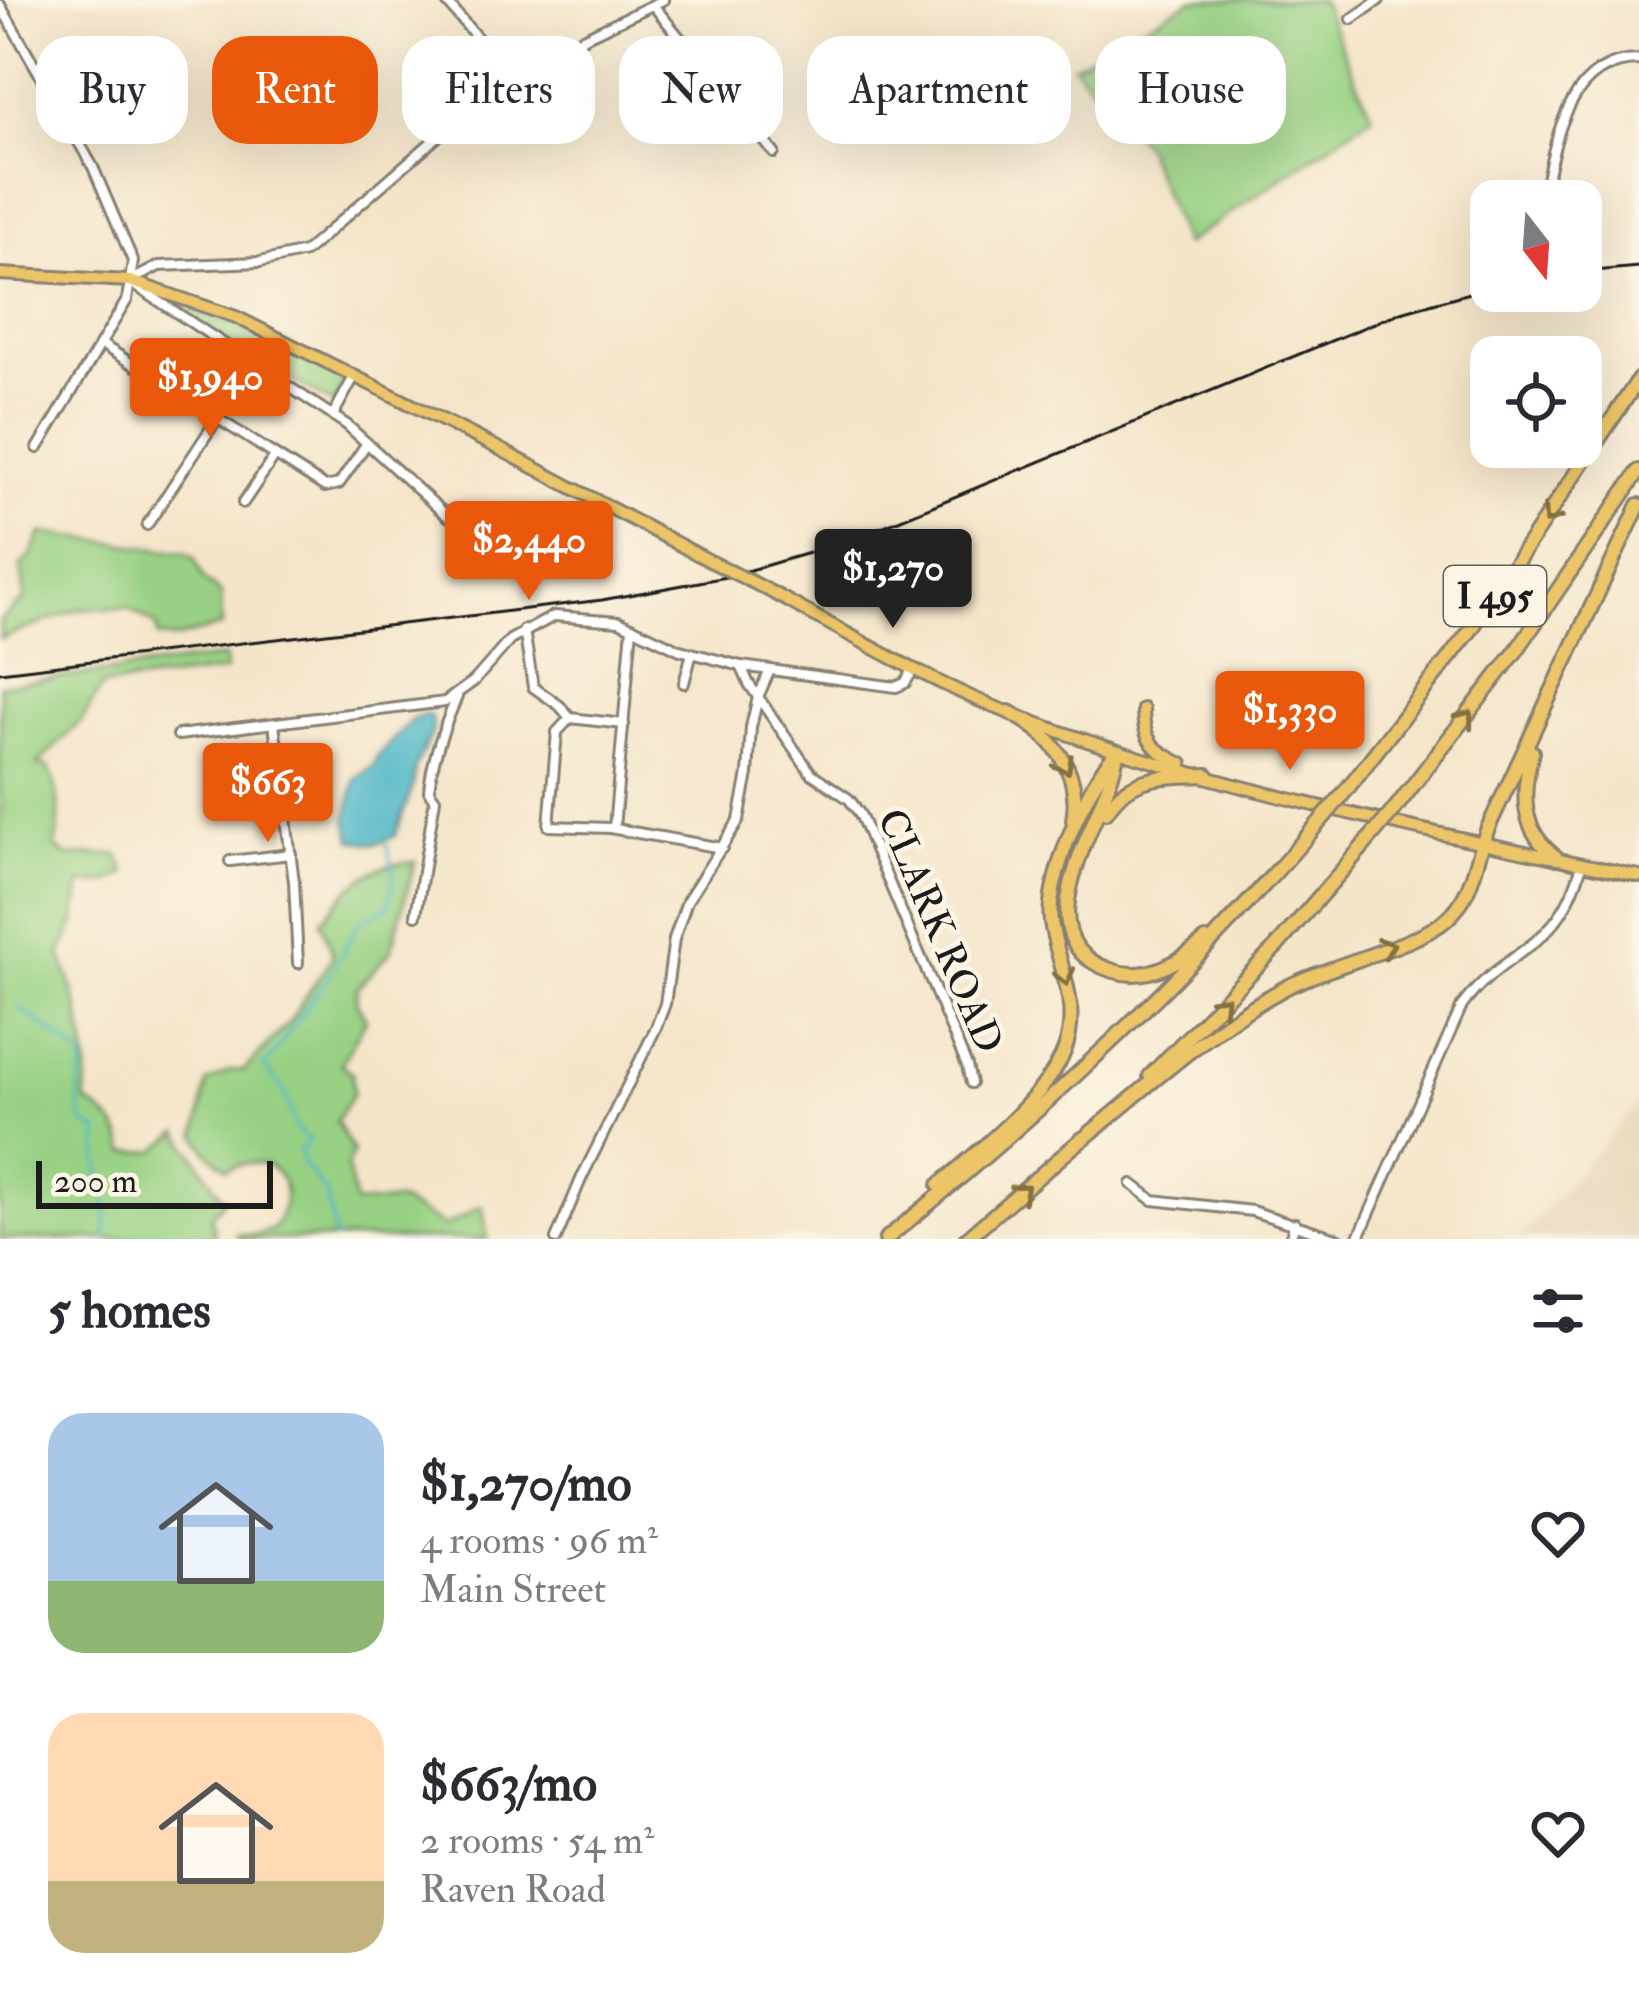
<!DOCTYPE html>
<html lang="en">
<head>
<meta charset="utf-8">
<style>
	body { margin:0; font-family:"IM FELL Double Pica",serif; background:#f2f2f3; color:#2b2b33; height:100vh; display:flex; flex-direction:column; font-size:45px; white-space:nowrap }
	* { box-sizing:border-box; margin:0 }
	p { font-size:39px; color:#7c7c81 }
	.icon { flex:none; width:66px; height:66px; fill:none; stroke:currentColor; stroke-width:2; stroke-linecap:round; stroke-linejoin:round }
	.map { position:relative; height:1239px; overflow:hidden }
	.drawer { display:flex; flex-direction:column; background:#fff; flex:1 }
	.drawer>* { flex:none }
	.guide { position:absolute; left:36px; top:36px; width:1569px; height:108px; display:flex; gap:24px }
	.needle { width:78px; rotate:163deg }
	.tools { position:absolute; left:1470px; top:180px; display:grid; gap:24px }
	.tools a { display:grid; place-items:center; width:132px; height:132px; border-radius:24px; background:#fff; box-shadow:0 12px 48px #0002; font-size:60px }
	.scale { position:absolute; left:36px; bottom:30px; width:237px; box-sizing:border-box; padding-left:12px; border:6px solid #1c1c1c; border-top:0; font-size:33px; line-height:42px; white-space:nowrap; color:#1c1c1c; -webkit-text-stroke:9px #fcf5e5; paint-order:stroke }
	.price { position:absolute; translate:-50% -102px; padding:0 27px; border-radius:12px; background:#ea580c; color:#fff; font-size:39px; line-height:78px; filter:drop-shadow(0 3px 6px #0008) }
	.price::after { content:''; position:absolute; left:50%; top:72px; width:36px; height:27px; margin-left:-18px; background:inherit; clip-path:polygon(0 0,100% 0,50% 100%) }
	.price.selected { background:#222; color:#fff }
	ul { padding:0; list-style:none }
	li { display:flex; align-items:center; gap:36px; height:300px; padding:0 48px }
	li span { display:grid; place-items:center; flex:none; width:336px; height:240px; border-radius:36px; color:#555 }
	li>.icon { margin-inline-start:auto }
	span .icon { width:144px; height:144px; fill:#fffc; stroke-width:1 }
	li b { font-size:51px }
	h2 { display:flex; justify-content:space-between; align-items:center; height:144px; padding:0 48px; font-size:51px }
	.chip { padding:0 42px; border-radius:36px; background:#fff; box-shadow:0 12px 48px #0002; font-size:42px; line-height:108px }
	.chip.selected { background:#ea580c; color:#fff }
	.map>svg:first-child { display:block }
	.built { fill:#e5d5b7 }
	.green { fill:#99d184; stroke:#5a7650; stroke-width:3 }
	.water { fill:#49b5c6; stroke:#326871; stroke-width:3 }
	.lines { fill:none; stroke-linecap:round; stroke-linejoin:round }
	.stream { stroke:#49b5c6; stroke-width:3 }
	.minor-casing { stroke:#888072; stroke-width:14 }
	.major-casing { stroke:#888072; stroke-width:16 }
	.highway-casing { stroke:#888072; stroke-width:18 }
	.minor { stroke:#fff; stroke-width:8 }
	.major { stroke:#edc569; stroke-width:10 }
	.highway { stroke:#edc569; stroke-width:12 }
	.rail { stroke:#1c1c1c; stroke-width:3 }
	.major-bridge-casing { stroke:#888072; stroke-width:16; stroke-linecap:butt }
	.highway-bridge-casing { stroke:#888072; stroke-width:18; stroke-linecap:butt }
	.major-bridge { stroke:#edc569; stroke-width:10 }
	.highway-bridge { stroke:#edc569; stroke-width:12 }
	.oneway { stroke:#847042 }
	.labels { text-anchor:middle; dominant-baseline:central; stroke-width:9; stroke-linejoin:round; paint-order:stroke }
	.shield { fill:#fcf5e5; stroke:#5f5d58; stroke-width:3 }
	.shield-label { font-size:36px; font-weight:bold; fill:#1c1c1c }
	.street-label { font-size:39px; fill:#1c1c1c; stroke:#fcf5e5 }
</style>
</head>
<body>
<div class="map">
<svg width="1639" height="1239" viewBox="0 0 1639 1239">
	<rect width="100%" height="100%" fill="#fcf5e5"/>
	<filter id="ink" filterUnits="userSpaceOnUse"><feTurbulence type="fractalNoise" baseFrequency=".00833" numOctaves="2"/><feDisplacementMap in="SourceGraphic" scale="24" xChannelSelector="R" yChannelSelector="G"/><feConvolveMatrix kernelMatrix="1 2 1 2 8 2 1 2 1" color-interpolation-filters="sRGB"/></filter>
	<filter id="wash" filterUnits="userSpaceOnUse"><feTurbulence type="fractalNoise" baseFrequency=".004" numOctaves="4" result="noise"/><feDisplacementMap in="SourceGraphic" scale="48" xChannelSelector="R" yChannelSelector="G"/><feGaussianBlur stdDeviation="2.7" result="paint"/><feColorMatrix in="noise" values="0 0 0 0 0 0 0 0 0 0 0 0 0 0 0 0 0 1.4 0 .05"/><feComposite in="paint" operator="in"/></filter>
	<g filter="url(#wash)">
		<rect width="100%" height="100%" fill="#f4e5c9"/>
		<polygon class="built" points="1639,1103 1639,1239 1590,1239 1585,1234 1580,1239 1519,1239"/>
		<g class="green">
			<polygon points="1192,0 1321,0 1372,116 1184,245 1145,147 1073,65"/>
			<polygon points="171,303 232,323 340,377 344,381 333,404 170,306"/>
			<polygon points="42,533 184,552 194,557 204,580 221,593 222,626 174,639 158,637 156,625 128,608 79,609 0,639 0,620 25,599 21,565 30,557"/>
			<path d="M225,657L226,671L102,686L83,719L37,765L49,767C60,794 62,819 55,847L67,856L118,854L126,874L106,883L81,884L75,921L61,954C77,1000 93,1051 85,1101C108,1115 120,1126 126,1152L156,1151L179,1132L224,1200L211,1216L215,1239H0V685Z"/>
			<path d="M415,862L391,951L357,988L356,1002L366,1019L341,1064L352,1072L353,1094L336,1121L353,1152L347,1167L355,1204L399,1201L445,1226L482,1206L488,1239H240L237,1234L255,1235L273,1229C303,1185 273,1148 227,1169L208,1152L197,1135L207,1082L230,1071L245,1070L290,1021L333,955L321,921C350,887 367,863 415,862Z"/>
		</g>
		<polygon class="water" points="427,714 432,719 433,731 415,768 414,784 395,836 376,844 352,840 347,820 355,778 375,765 376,758 411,720"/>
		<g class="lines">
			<g class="stream">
				<path d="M19,1007L84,1058L78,1098L83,1123L98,1131C95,1171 112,1199 105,1239"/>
				<polyline points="335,1239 326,1193 303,1164 300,1150 310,1140 297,1131 283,1088 264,1067 330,975 359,922 389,906 394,875 386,840"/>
			</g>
		</g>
	</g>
	<g filter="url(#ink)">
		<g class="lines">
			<g class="minor-casing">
				<g id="minor">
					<polyline points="445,0 506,72"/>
					<polyline points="0,5 93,167 133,261 127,300 38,448"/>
					<polyline points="653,5 774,153"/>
					<polyline points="1352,19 1379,0"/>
					<polyline points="649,115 705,70"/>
					<path d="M1543,198C1555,142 1567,60 1639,60"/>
					<polyline points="1528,201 1539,197 1549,201"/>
					<polyline points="130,281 159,266 260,262 305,252 435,139 494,80 663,0"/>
					<polyline points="136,286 347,425 446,515 538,570"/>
					<polyline points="101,344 325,487 339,484 367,443"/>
					<polyline points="333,415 354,377"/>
					<polyline points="243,503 275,456"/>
					<polyline points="147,525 217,419"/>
					<polyline points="524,630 533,687 560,706 570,718"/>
					<polyline points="741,666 749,684 811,773 849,799 860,814 967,1066 971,1083"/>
					<polyline points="684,683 692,653"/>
					<polyline points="570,718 557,732 549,826 610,828 722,848"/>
					<polyline points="570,718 624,724"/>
					<polyline points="274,724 294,882 298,963"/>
					<polyline points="178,735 445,702 474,681 510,640 554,616 619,621 680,650 741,666 896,687 905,683 914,669"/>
					<polyline points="614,828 632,627"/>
					<polyline points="230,861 291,854"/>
					<path d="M416,915L435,799L429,791C432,758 444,727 457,697"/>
					<polyline points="1132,1184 1153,1200 1252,1211 1339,1239"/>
					<polyline points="556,1239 582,1177 655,1030 665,1004 674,939 687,901 739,820 748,774 751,727 758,697 770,670"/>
					<polyline points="1290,1239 1295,1223"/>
					<path d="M1358,1239L1462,1006C1508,944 1558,954 1582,864"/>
				</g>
			</g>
			<g class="major-casing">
				<g id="major">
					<polyline points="0,274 130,281 236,317 492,445 710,561"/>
					<path d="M760,586C843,630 924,680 1012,714C1213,791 1429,831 1639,876"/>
					<path d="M1143,709C1143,742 1154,750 1182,764"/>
				</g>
			</g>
			<g class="highway-casing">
				<g id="highway">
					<path d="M1009,712C1052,734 1082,770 1073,820"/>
					<path d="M1532,752C1521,794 1520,830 1557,858"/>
					<path d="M1117,753C1109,816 1011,940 1114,971C1148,982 1181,961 1206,940"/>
					<polyline points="1340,798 1470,631 1639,379"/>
					<polyline points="1394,810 1517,650 1639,471"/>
					<path d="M1106,812C1131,773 1165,777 1207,775"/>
					<polyline points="1150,1076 1276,947 1377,830"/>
					<path d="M1078,1143C1144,1090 1209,1028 1285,988C1328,965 1415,947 1447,919C1474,895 1475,860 1488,828L1639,505"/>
					<path d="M939,1185C978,1152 1047,1097 1065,1049C1081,1004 1058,966 1051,922C1045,880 1088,781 1117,752"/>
					<path d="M886,1239C1045,1111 1191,973 1323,818"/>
					<polyline points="966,1239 1082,1139"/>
				</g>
			</g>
			<use href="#minor" class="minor"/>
			<use href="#major" class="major"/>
			<use href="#highway" class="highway"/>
			<g class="rail">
				<polyline points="1581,272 1639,267"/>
				<polyline points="0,672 602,600 726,577 843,543 1401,312 1491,287"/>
			</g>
			<g class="major-bridge-casing">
				<polyline id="major-bridge" points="710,561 760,586"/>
			</g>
			<g class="highway-bridge-casing">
				<g id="highway-bridge">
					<polyline points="1323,818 1340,798"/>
					<polyline points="1377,830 1394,810"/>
				</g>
			</g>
			<use href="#major-bridge" class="major-bridge"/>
			<use href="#highway-bridge" class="highway-bridge"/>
		</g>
		<defs><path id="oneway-chevron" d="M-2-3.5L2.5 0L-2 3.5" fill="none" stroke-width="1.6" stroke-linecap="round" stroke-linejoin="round" transform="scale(3)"/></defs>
		<g class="oneway">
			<use href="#oneway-chevron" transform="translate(1550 516) rotate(124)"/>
			<use href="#oneway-chevron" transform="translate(1466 718) rotate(-53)"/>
			<use href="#oneway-chevron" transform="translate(1065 766) rotate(61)"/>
			<use href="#oneway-chevron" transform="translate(1387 947) rotate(-20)"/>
			<use href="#oneway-chevron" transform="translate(1065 977) rotate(76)"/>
			<use href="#oneway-chevron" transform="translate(1222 1003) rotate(-45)"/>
			<use href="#oneway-chevron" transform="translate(1022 1191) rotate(-40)"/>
		</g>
	</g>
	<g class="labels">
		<rect class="shield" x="1444" y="566" width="102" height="60" rx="9"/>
		<g class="shield-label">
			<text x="1495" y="596">I 495</text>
		</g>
		<g class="street-label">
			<text transform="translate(940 931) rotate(67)">CLARK ROAD</text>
		</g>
	</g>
</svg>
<div class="tools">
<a><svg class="needle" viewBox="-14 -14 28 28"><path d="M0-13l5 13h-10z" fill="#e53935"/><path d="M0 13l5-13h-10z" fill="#7c7c81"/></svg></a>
<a><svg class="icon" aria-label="locate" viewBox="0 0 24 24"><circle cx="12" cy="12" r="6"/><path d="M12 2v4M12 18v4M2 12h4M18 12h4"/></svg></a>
</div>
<div class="scale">200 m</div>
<b class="price" style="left:210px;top:440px">$1,940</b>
<b class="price" style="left:529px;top:603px">$2,440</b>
<b class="price selected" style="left:893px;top:631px">$1,270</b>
<b class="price" style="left:1290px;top:773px">$1,330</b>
<b class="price" style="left:268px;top:845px">$663</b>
<div class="guide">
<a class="chip">Buy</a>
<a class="chip selected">Rent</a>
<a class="chip">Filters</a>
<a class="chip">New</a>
<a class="chip">Apartment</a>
<a class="chip">House</a>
</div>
</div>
<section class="drawer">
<h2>5 homes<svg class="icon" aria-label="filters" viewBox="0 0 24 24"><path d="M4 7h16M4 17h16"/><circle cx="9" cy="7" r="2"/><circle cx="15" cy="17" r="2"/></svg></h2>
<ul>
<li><span style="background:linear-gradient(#a9c7e8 70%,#8fb573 0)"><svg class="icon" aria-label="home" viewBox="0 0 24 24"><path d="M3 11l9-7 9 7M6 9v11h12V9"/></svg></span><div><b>$1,270/mo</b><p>4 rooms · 96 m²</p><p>Main Street</p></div><svg class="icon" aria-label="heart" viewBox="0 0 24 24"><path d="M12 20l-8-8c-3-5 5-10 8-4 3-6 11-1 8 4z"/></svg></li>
<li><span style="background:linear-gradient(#ffd9b3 70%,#c2b280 0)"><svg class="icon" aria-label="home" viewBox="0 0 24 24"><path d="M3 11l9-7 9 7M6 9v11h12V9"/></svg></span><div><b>$663/mo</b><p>2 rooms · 54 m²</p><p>Raven Road</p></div><svg class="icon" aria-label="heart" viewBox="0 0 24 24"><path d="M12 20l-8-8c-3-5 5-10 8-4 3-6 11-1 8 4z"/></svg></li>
</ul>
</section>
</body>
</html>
